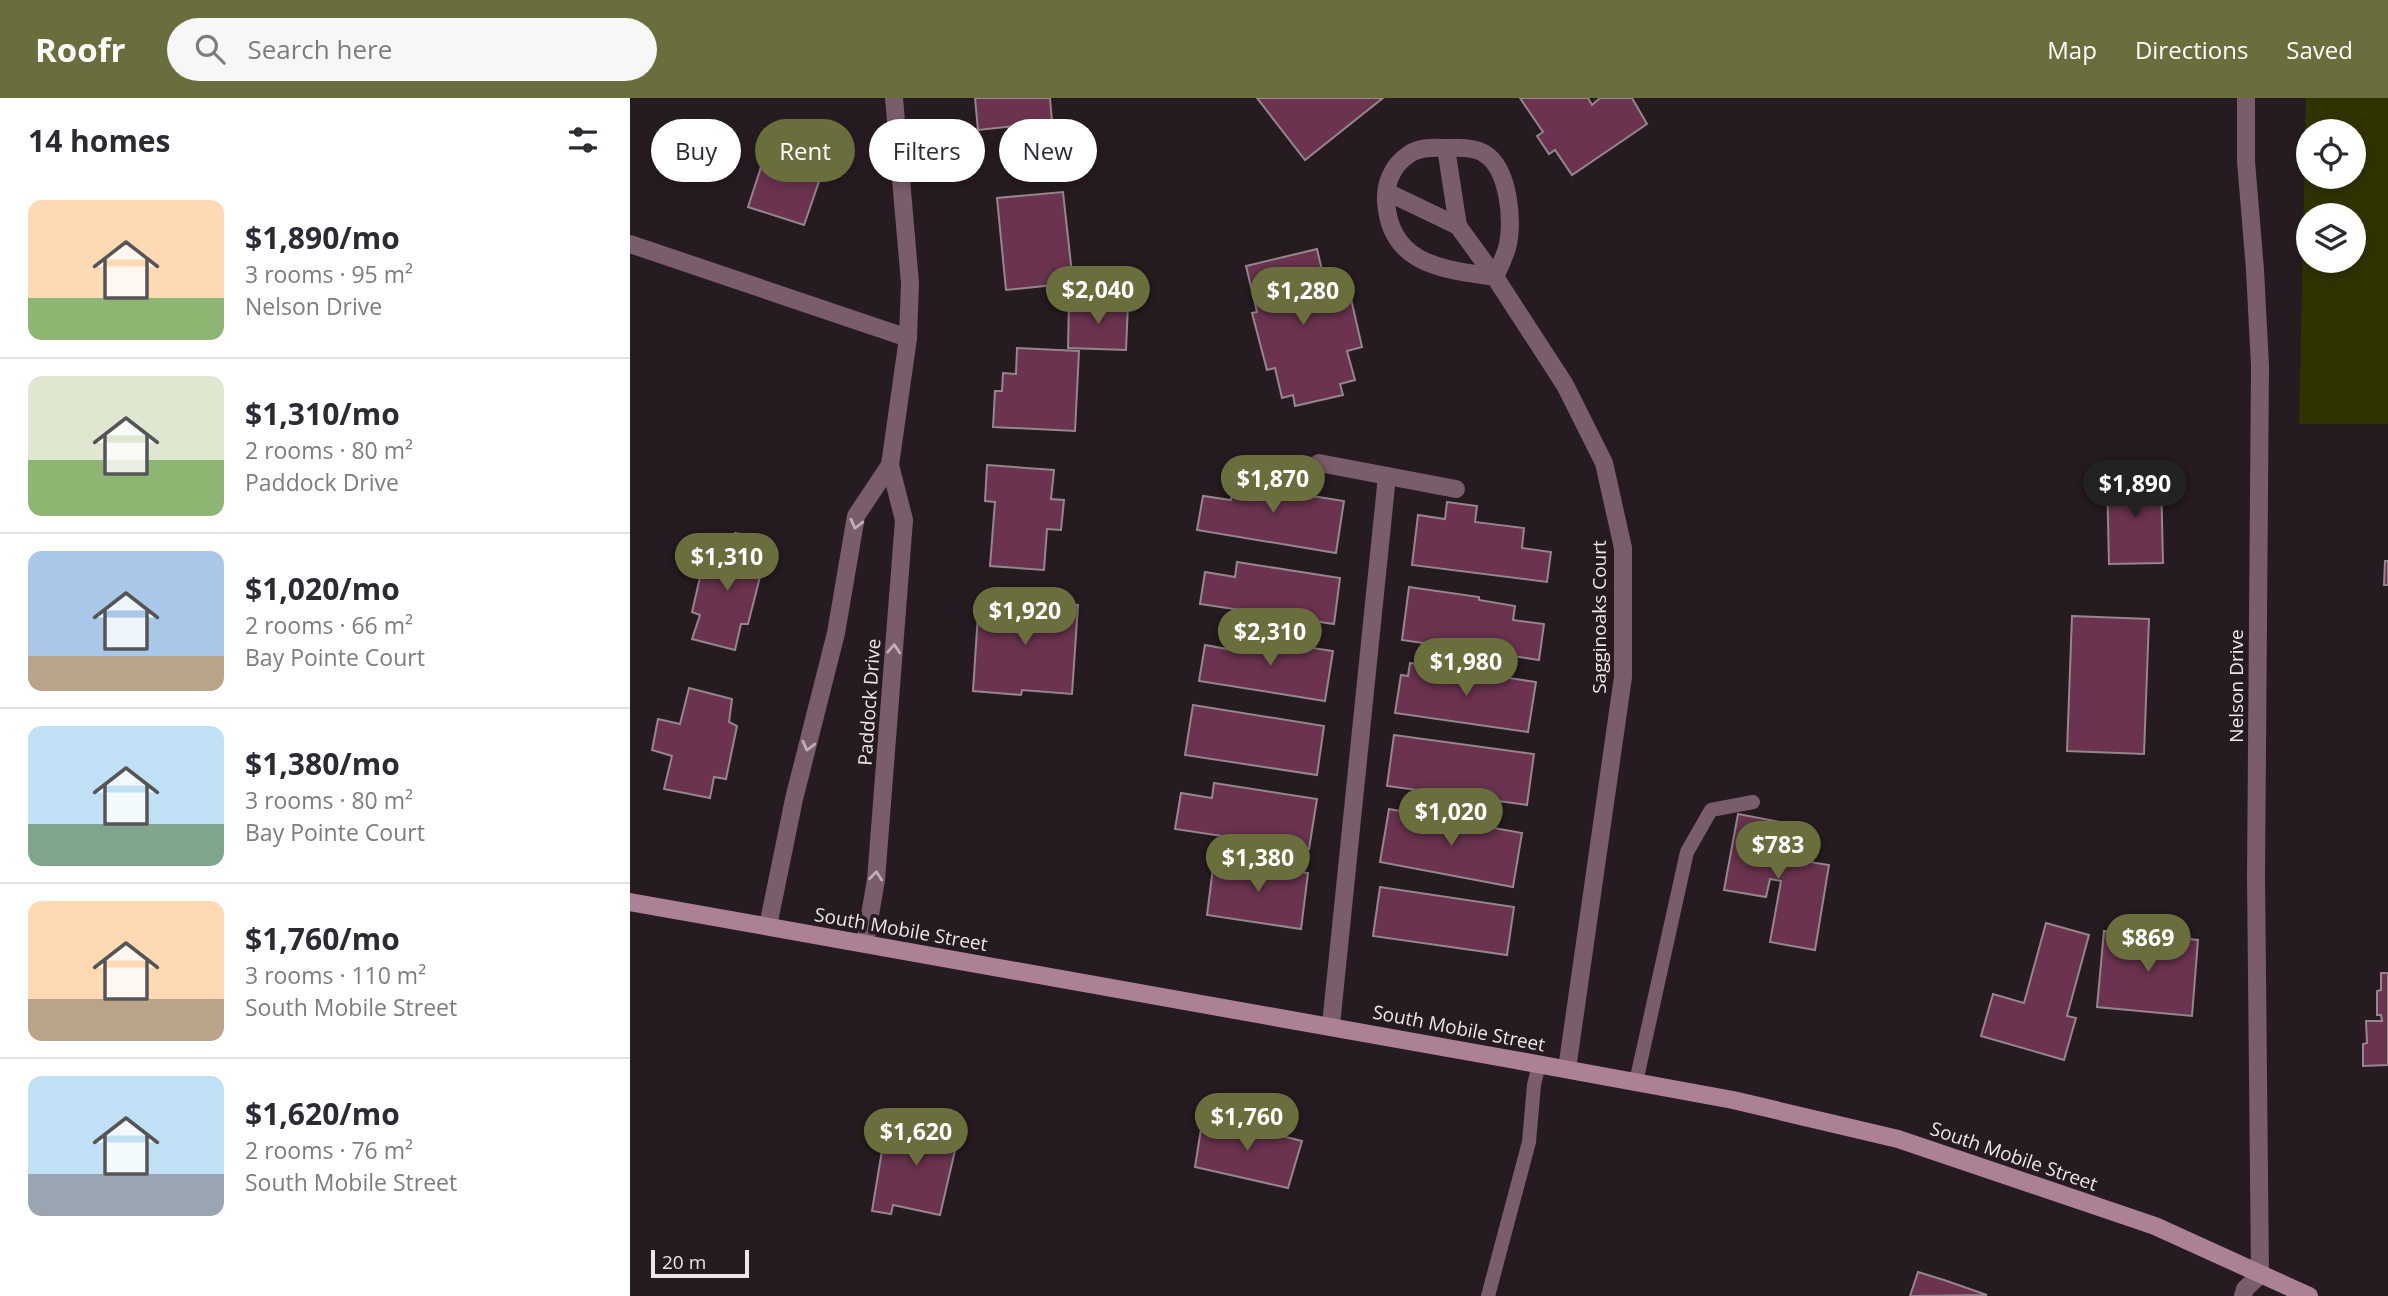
<!DOCTYPE html>
<html lang="en">
<head>
<meta charset="utf-8">
<style>
	body { margin:0; font-family:"Open Sans",sans-serif; background:#f7f7f7; color:#2b2b33; height:100vh; display:flex; flex-direction:column; font-size:26px; white-space:nowrap }
	* { box-sizing:border-box; margin:0 }
	p { font-size:23px; color:#7c7c81 }
	.icon { flex:none; width:38px; height:38px; fill:none; stroke:currentColor; stroke-width:2; stroke-linecap:round; stroke-linejoin:round }
	.map { position:relative; flex:1; overflow:hidden }
	.sheet { display:flex; flex-direction:column; background:#fff; width:630px }
	.sheet>* { flex:none }
	.banner { position:absolute; left:21px; top:21px; width:665px; height:63px; display:flex; gap:14px }
	.controls { position:absolute; left:1666px; top:21px; display:grid; gap:14px }
	.controls a { display:grid; place-items:center; width:70px; height:70px; border-radius:50%; background:#fff; box-shadow:0 4px 10px #0003; font-size:35px }
	.scale { position:absolute; left:21px; bottom:18px; width:98px; box-sizing:border-box; padding-left:7px; border:4px solid #eee6e9; border-top:0; font-size:19px; line-height:24px; white-space:nowrap; color:#eee6e9; -webkit-text-stroke:5px #261b20; paint-order:stroke }
	.price { position:absolute; translate:-50% -60px; padding:0 16px; border-radius:24px; background:#6a6e3c; color:#fff; font-size:23px; line-height:46px; filter:drop-shadow(0 2px 4px #0008) }
	.price::after { content:''; position:absolute; left:50%; top:42px; width:21px; height:16px; margin-left:-10px; background:inherit; clip-path:polygon(0 0,100% 0,50% 100%) }
	.price.current { background:#222; color:#fff }
	ul { padding:0; list-style:none }
	li { display:flex; align-items:center; gap:21px; height:175px; padding:0 28px }
	li+li { border-top:2px solid #e1e1e2 }
	li span { display:grid; place-items:center; flex:none; width:196px; height:140px; border-radius:14px; color:#555 }
	li>.icon { margin-inline-start:auto }
	span .icon { width:84px; height:84px; fill:#fffc; stroke-width:1 }
	li b { font-size:30px }
	h2 { display:flex; justify-content:space-between; align-items:center; height:84px; padding:0 28px; font-size:30px }
	.pill { padding:0 24px; border-radius:32px; background:#fff; box-shadow:0 4px 10px #0003; font-size:24px; line-height:63px }
	.pill.current { background:#6a6e3c; color:#fff }
	header { display:flex; align-items:center; gap:42px; box-sizing:border-box; height:98px; padding:0 35px; background:#6a6e3c; color:#fff }
	header strong { font-size:33px }
	nav { display:flex; gap:38px; margin-inline-start:auto; font-size:24px }
	.search { width:490px; height:63px; background:#f7f7f7; display:flex; align-items:center; gap:18px; box-sizing:border-box; padding:0 24px; border-radius:38px; color:#7c7c81; font-size:26px }
	main { display:flex; flex:1; min-height:0 }
	.map>svg:first-child { display:block }
	.green { fill:#303300; fill-rule:evenodd }
	.building { fill:#6b3350; stroke:#95868d; stroke-width:2 }
	.lines { fill:none; stroke-linecap:round; stroke-linejoin:round }
	.service { stroke:#795d6a; stroke-width:14 }
	.minor { stroke:#795d6a; stroke-width:18 }
	.secondary { stroke:#ac8195; stroke-width:18 }
	.oneway { stroke:#bfafb6 }
	.labels { text-anchor:middle; dominant-baseline:central; stroke-width:7; stroke-linejoin:round; paint-order:stroke }
	.street-label { font-size:19px; fill:#eee6e9; stroke:#261b20 }
</style>
</head>
<body>
<header>
<strong>Roofr</strong>
<div class="search"><svg class="icon" aria-label="search" viewBox="0 0 24 24"><circle cx="10" cy="10" r="6"/><path d="M15 15l6 6"/></svg>Search here</div>
<nav><a>Map</a><a>Directions</a><a>Saved</a></nav>
</header>
<main>
<section class="sheet">
<h2>14 homes<svg class="icon" aria-label="filters" viewBox="0 0 24 24"><path d="M4 7h16M4 17h16"/><circle cx="9" cy="7" r="2"/><circle cx="15" cy="17" r="2"/></svg></h2>
<ul>
<li><span style="background:linear-gradient(#ffd9b3 70%,#8fb573 0)"><svg class="icon" aria-label="home" viewBox="0 0 24 24"><path d="M3 11l9-7 9 7M6 9v11h12V9"/></svg></span><div><b>$1,890/mo</b><p>3 rooms · 95 m²</p><p>Nelson Drive</p></div></li>
<li><span style="background:linear-gradient(#dfe7d0 60%,#8fb573 0)"><svg class="icon" aria-label="home" viewBox="0 0 24 24"><path d="M3 11l9-7 9 7M6 9v11h12V9"/></svg></span><div><b>$1,310/mo</b><p>2 rooms · 80 m²</p><p>Paddock Drive</p></div></li>
<li><span style="background:linear-gradient(#a9c7e8 75%,#b9a48a 0)"><svg class="icon" aria-label="home" viewBox="0 0 24 24"><path d="M3 11l9-7 9 7M6 9v11h12V9"/></svg></span><div><b>$1,020/mo</b><p>2 rooms · 66 m²</p><p>Bay Pointe Court</p></div></li>
<li><span style="background:linear-gradient(#bfe0f5 70%,#7fa58c 0)"><svg class="icon" aria-label="home" viewBox="0 0 24 24"><path d="M3 11l9-7 9 7M6 9v11h12V9"/></svg></span><div><b>$1,380/mo</b><p>3 rooms · 80 m²</p><p>Bay Pointe Court</p></div></li>
<li><span style="background:linear-gradient(#ffd9b3 70%,#b9a48a 0)"><svg class="icon" aria-label="home" viewBox="0 0 24 24"><path d="M3 11l9-7 9 7M6 9v11h12V9"/></svg></span><div><b>$1,760/mo</b><p>3 rooms · 110 m²</p><p>South Mobile Street</p></div></li>
<li><span style="background:linear-gradient(#bfe0f5 70%,#9aa5b1 0)"><svg class="icon" aria-label="home" viewBox="0 0 24 24"><path d="M3 11l9-7 9 7M6 9v11h12V9"/></svg></span><div><b>$1,620/mo</b><p>2 rooms · 76 m²</p><p>South Mobile Street</p></div></li>
</ul>
</section>
<div class="map">
<svg width="1758" height="1198" viewBox="0 0 1758 1198">
	<rect width="100%" height="100%" fill="#261b20"/>
	<path class="green" d="M1676,0H1758V326H1669ZM1678,33H1724V79H1678ZM1678,117H1724V163H1678Z"/>
	<g class="building">
		<polygon points="345,0 420,0 422,24 348,32"/>
		<polygon points="627,0 753,0 675,62"/>
		<polygon points="890,0 958,0 962,7 970,0 1002,0 1017,26 942,77 925,52 919,56 907,38 913,34"/>
		<polygon points="135,57 192,75 174,127 118,109"/>
		<polygon points="433,94 443,185 376,192 367,100"/>
		<polygon points="687,151 696,189 686,192 688,200 719,192 732,249 717,253 725,282 710,286 713,297 665,308 663,297 652,300 645,270 637,272 622,215 627,214 616,168"/>
		<polygon points="439,203 498,206 496,252 438,250"/>
		<polygon points="387,250 449,253 445,333 363,329 365,293 372,293 373,275 386,276"/>
		<polygon points="357,367 424,372 421,401 434,402 431,432 417,431 414,472 360,468 365,404 355,403"/>
		<polygon points="607,368 629,371 626,389 714,403 706,455 567,432 573,398 601,402"/>
		<polygon points="1531,378 1533,465 1479,466 1477,380"/>
		<polygon points="817,404 847,408 845,424 894,430 892,450 921,454 917,484 782,467 788,417 815,421"/>
		<polygon points="105,435 131,439 125,470 132,471 118,526 111,526 105,552 62,541 70,517 62,514 74,462 85,464 87,456 98,458"/>
		<polygon points="1755,463 1758,463 1758,487 1754,487"/>
		<polygon points="607,464 710,480 704,526 570,506 575,474 605,479"/>
		<polygon points="779,489 849,499 849,502 885,508 883,522 914,526 909,562 772,542"/>
		<polygon points="349,500 448,507 442,596 392,592 391,597 343,593"/>
		<polygon points="1442,518 1519,521 1514,656 1437,653"/>
		<polygon points="610,539 703,553 695,603 569,583 575,547 608,553"/>
		<polygon points="780,565 906,584 898,634 765,615 771,577 778,578"/>
		<polygon points="59,590 102,601 99,624 107,628 96,681 84,679 80,700 34,691 42,658 22,652 28,621 50,626"/>
		<polygon points="563,607 694,628 687,677 555,657"/>
		<polygon points="764,637 904,656 897,707 757,688"/>
		<polygon points="584,685 687,701 679,751 545,731 551,695 582,700"/>
		<polygon points="759,711 892,735 883,789 750,764"/>
		<polygon points="1108,716 1150,724 1144,758 1199,767 1185,852 1140,844 1151,783 1140,781 1136,799 1094,792"/>
		<polygon points="584,762 678,775 671,831 577,817"/>
		<polygon points="750,789 884,809 877,857 743,838"/>
		<polygon points="1416,825 1459,837 1437,918 1446,920 1434,962 1351,938 1363,896 1394,905"/>
		<polygon points="1474,833 1568,842 1562,918 1467,909"/>
		<polygon points="1751,875 1758,875 1758,967 1733,968 1733,946 1737,945 1736,923 1752,923 1751,917 1747,917 1747,893 1751,892"/>
		<polygon points="573,1018 672,1043 658,1090 565,1069"/>
		<polygon points="294,1020 330,1031 310,1117 263,1107 261,1116 242,1113 256,1028 289,1036"/>
		<polygon points="1288,1174 1314,1182 1357,1197 1280,1198"/>
	</g>
	<g class="lines">
		<g class="service">
			<polyline points="1006,984 1057,754 1081,712 1123,704"/>
			<polyline points="858,1198 899,1044 904,987 909,966"/>
		</g>
		<g class="minor">
			<polyline points="816,50 828,128"/>
			<polyline points="757,94 828,128 865,179"/>
			<polyline points="0,146 278,240"/>
			<path d="M865,179C869,170 874,160 877,150C884,125 879,71 855,56C847,50 829,49 819,50C805,50 790,48 778,57C763,67 755,85 756,103C760,168 814,171 865,179L935,287L974,365L993,450V579L937,971"/>
			<polyline points="689,365 826,391"/>
			<polyline points="138,828 164,701 206,535 226,418 260,367"/>
			<polyline points="235,845 246,782 274,422 260,367 278,240 280,185 264,0"/>
			<polyline points="701,927 757,378"/>
			<polyline points="1613,1198 1615,1191 1630,1177 1626,778 1630,268 1625,172 1616,63 1616,0"/>
		</g>
		<polyline class="secondary" points="0,804 885,962 1103,1002 1268,1041 1525,1128 1679,1198"/>
	</g>
	<defs><path id="oneway-chevron" d="M-2-3.5L2.5 0L-2 3.5" fill="none" stroke-width="1.6" stroke-linecap="round" stroke-linejoin="round" transform="scale(1.75)"/></defs>
	<g class="oneway">
		<use href="#oneway-chevron" transform="translate(226 426) rotate(104)"/>
		<use href="#oneway-chevron" transform="translate(264 551) rotate(-86)"/>
		<use href="#oneway-chevron" transform="translate(178 648) rotate(104)"/>
		<use href="#oneway-chevron" transform="translate(246 778) rotate(-84)"/>
	</g>
	<g class="labels">
		<g class="street-label">
			<text transform="translate(969 519) rotate(-90)">Sagginoaks Court</text>
			<text transform="translate(1606 588) rotate(-90)">Nelson Drive</text>
			<text transform="translate(239 604) rotate(-86)">Paddock Drive</text>
			<text transform="translate(271 831) rotate(10)">South Mobile Street</text>
			<text transform="translate(829 930) rotate(11)">South Mobile Street</text>
			<text transform="translate(1384 1058) rotate(19)">South Mobile Street</text>
		</g>
	</g>
</svg>
<div class="controls">
<a><svg class="icon" aria-label="locate" viewBox="0 0 24 24"><circle cx="12" cy="12" r="6"/><path d="M12 2v4M12 18v4M2 12h4M18 12h4"/></svg></a>
<a><svg class="icon" aria-label="layers" viewBox="0 0 24 24"><path d="M12 4l9 5-9 5-9-5zM3 14l9 5 9-5"/></svg></a>
</div>
<div class="scale">20 m</div>
<b class="price" style="left:468px;top:228px">$2,040</b>
<b class="price" style="left:673px;top:229px">$1,280</b>
<b class="price" style="left:643px;top:417px">$1,870</b>
<b class="price current" style="left:1505px;top:422px">$1,890</b>
<b class="price" style="left:97px;top:495px">$1,310</b>
<b class="price" style="left:395px;top:549px">$1,920</b>
<b class="price" style="left:640px;top:570px">$2,310</b>
<b class="price" style="left:836px;top:600px">$1,980</b>
<b class="price" style="left:821px;top:750px">$1,020</b>
<b class="price" style="left:1148px;top:783px">$783</b>
<b class="price" style="left:628px;top:796px">$1,380</b>
<b class="price" style="left:1518px;top:876px">$869</b>
<b class="price" style="left:617px;top:1055px">$1,760</b>
<b class="price" style="left:286px;top:1070px">$1,620</b>
<div class="banner">
<a class="pill">Buy</a>
<a class="pill current">Rent</a>
<a class="pill">Filters</a>
<a class="pill">New</a>
</div>
</div>
</main>
</body>
</html>
